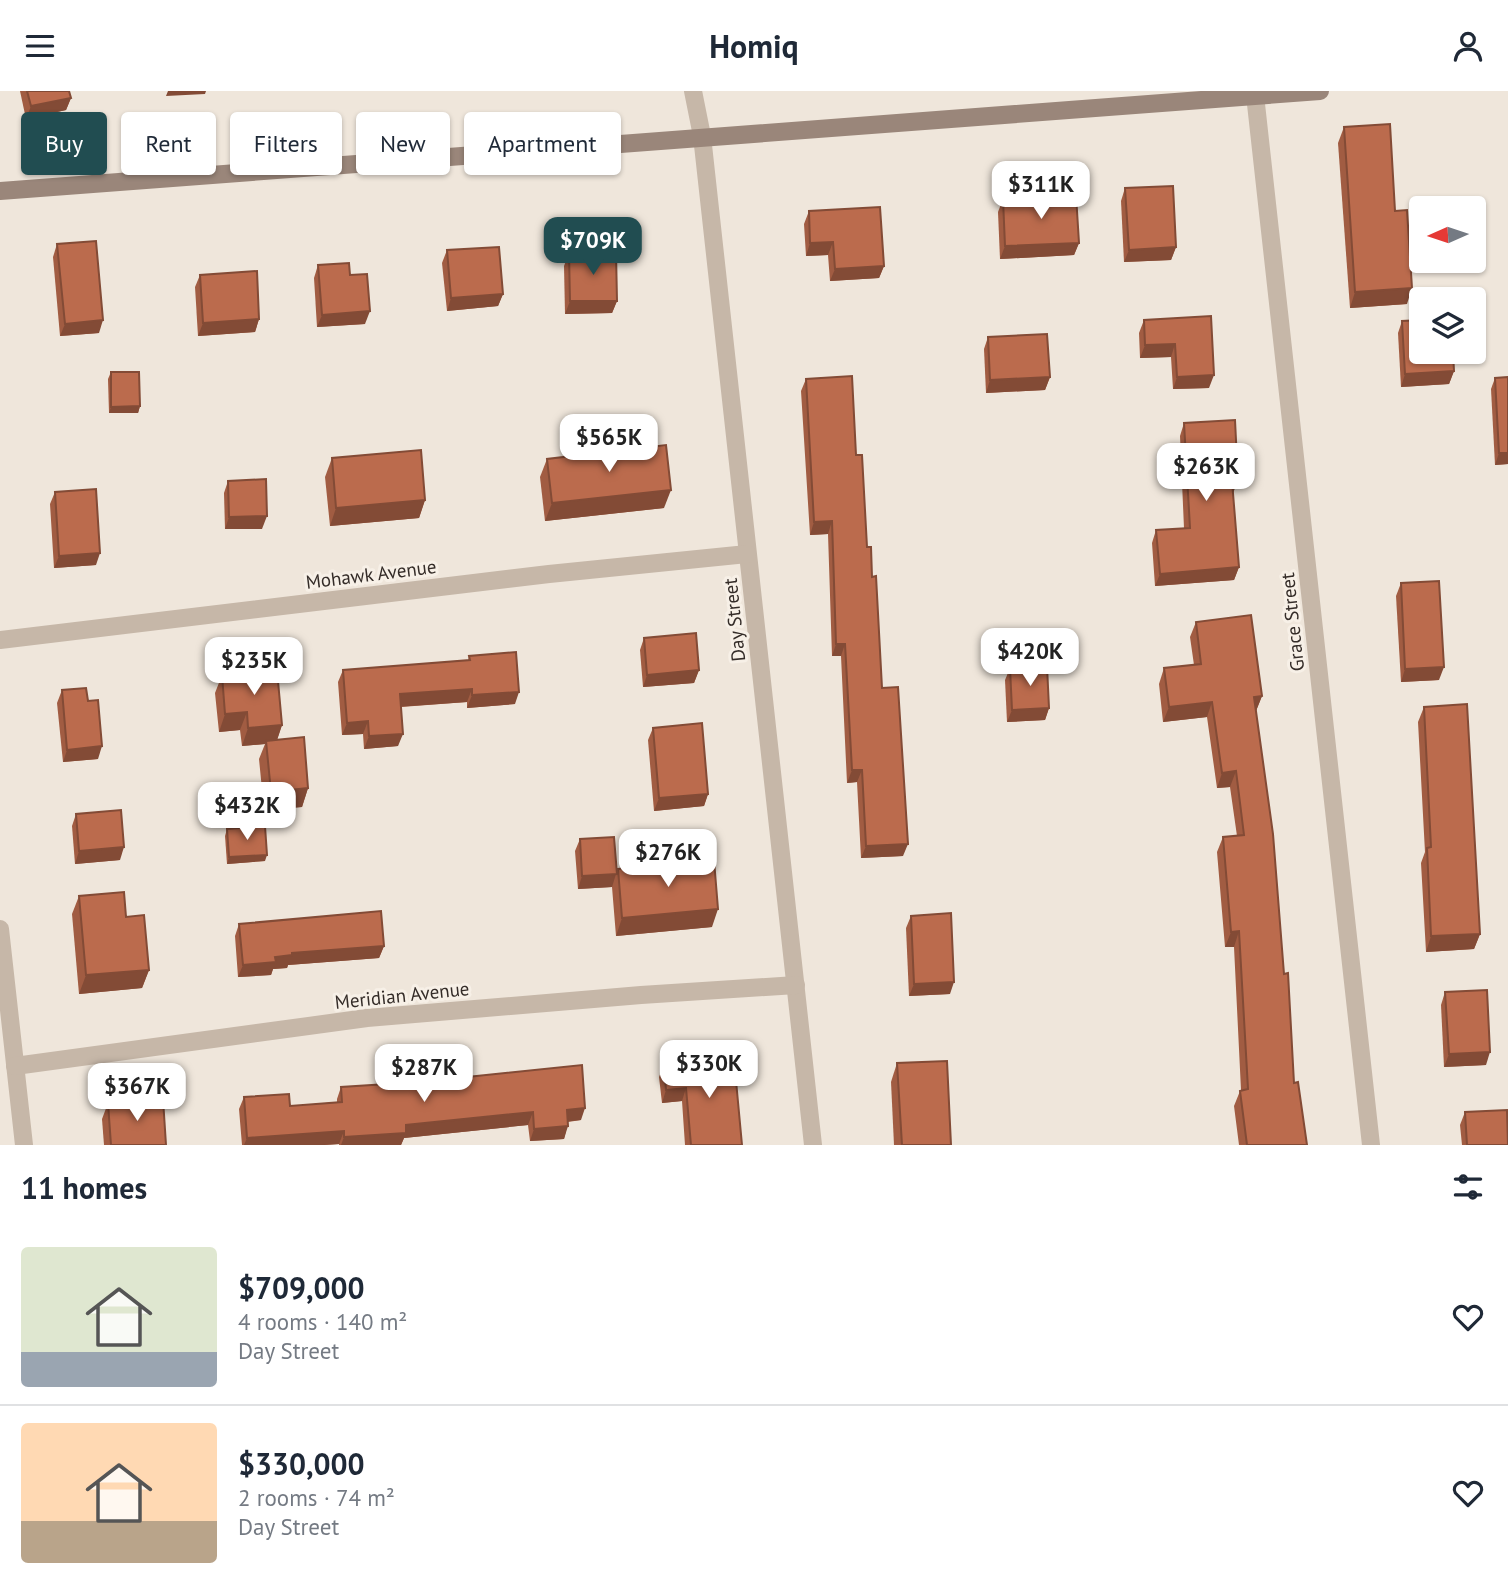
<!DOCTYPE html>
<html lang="en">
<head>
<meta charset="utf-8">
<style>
	body { margin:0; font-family:"PT Sans",sans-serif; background:#f6f6f7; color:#1f2937; height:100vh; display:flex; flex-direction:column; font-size:26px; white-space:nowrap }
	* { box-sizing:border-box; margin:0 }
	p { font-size:23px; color:#747a83 }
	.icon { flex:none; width:38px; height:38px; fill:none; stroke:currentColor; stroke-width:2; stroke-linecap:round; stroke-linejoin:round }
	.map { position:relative; height:1054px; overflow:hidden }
	.drawer { display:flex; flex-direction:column; background:#fff; flex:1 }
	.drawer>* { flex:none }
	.banner { position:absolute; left:21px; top:21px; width:700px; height:63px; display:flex; gap:14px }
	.needle { width:46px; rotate:267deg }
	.buttons { position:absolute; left:1409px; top:105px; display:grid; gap:14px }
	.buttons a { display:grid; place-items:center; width:77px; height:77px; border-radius:7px; background:#fff; box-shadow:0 2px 5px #0004; font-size:35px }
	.price { position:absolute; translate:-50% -60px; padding:0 16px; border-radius:14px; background:#fff; color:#222; font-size:23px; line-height:46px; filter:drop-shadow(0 2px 4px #0008) }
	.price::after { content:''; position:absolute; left:50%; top:42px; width:21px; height:16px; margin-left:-10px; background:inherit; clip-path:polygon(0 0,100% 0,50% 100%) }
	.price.selected { background:#214d51; color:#fff }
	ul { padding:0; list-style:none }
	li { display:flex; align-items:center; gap:21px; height:175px; padding:0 21px }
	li+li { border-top:2px solid #e0e1e3 }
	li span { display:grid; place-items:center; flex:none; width:196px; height:140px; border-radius:7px; color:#555 }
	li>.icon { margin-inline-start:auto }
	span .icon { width:84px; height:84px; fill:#fffc; stroke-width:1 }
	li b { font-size:30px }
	h2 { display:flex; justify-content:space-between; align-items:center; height:84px; padding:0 21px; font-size:30px }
	.pill { padding:0 24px; border-radius:7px; background:#fff; box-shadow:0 2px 5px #0004; font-size:24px; line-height:63px }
	.pill.selected { background:#214d51; color:#fff }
	header { display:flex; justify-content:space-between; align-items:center; height:91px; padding:0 21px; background:#fff; font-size:32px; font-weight:700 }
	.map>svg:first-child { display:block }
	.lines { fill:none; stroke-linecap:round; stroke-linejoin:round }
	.street { stroke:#c6b7a8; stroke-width:18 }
	.secondary { stroke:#9a867a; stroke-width:18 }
	.wall { fill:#a15c42 }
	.shaded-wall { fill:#834b36 }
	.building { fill:#bb6b4d; stroke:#834b36; stroke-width:2 }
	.labels { text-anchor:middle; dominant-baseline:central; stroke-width:6; stroke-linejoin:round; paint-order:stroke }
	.street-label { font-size:19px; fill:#342c28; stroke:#f7f0e7 }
</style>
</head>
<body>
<header><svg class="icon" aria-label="menu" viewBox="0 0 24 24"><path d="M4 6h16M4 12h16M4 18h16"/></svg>Homiq<svg class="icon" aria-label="person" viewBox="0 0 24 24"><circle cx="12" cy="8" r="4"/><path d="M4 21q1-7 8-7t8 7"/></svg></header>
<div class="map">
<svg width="1508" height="1054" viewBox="0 0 1508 1054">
	<rect width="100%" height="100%" fill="#efe6db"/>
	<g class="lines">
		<g class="street">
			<polyline points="693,0 702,45 813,1054"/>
			<polyline points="1255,4 1371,1054"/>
			<polyline points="0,549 549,483 747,463"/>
			<polyline points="0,838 24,1054"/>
			<polyline points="15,975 367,927 641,904 796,894"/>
		</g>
		<polyline class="secondary" points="0,100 1320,0"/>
	</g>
	<g class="wall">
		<polygon points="20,0 69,0 71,7 66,19 26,28"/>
		<polygon points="1344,36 1395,120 1407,213 1350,217 1338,52"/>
		<polygon points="1125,97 1176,156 1171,169 1124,171 1121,110"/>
		<polygon points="1003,108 1079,152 1074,164 1000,168 998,121"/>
		<polygon points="809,120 884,175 879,187 830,190 828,164 806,165 804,133"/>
		<polygon points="57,153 99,242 60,245 53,166"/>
		<polygon points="447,159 503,203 498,215 447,220 442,172"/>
		<polygon points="569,162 617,210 612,222 565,223 564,175"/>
		<polygon points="318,174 350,184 365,233 317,236 314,187"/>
		<polygon points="200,184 259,228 255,241 198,245 195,196"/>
		<polygon points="1211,225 1209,297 1173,298 1171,266 1140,267 1139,242 1144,229"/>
		<polygon points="1402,230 1454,280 1449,293 1401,296 1398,242"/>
		<polygon points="988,246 1050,286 1045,299 986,302 984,258"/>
		<polygon points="111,281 140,315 138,322 109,322 108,288"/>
		<polygon points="1495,287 1508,373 1495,374 1491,298"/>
		<polygon points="806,288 856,364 867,456 872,486 882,597 903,765 861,767 857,691 847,692 841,565 832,565 828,443 810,444 801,300"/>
		<polygon points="1184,332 1233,402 1239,476 1234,489 1155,495 1152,452 1156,439 1184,437 1180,345"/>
		<polygon points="332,367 425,409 419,427 330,435 325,386"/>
		<polygon points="547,368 664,417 545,430 540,386"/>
		<polygon points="228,390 262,438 225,438 224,402"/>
		<polygon points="55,401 96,474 54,477 50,413"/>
		<polygon points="1401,492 1439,589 1401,591 1396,505"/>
		<polygon points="1196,531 1262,605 1256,620 1284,883 1294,992 1307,1054 1239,1054 1234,1015 1240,1000 1241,999 1234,856 1225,856 1217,761 1223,746 1237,745 1230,696 1217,697 1207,626 1163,631 1159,593 1164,577 1194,574 1190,546"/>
		<polygon points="644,547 699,579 694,592 643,596 640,559"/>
		<polygon points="469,565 515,613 467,617 467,611 401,616 398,655 364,658 363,643 342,644 338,591 343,579 468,570"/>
		<polygon points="1010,577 1049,617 1045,629 1007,631 1005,589"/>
		<polygon points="222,584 282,634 277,649 308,697 302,716 264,719 259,668 265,653 242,655 240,639 219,641 215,602"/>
		<polygon points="62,599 98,668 63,671 57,612"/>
		<polygon points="1424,616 1480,843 1474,858 1426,861 1421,772 1425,761 1418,631"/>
		<polygon points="653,637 708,703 704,715 654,720 648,649"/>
		<polygon points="76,723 120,769 75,773 72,735"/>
		<polygon points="227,738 265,770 227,773 225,745"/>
		<polygon points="580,748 617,782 618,778 712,836 616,845 612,796 578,798 575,760"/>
		<polygon points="79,805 126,826 149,879 142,897 79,903 72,823"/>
		<polygon points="911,825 950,903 909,905 906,837"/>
		<polygon points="239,833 384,855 379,867 288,874 287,877 273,878 271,884 238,886 235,845"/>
		<polygon points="1445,901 1486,974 1444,976 1441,914"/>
		<polygon points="897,972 951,1054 894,1054 891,991"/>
		<polygon points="664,974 742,1054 685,1054 682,1010 662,1012 659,986"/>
		<polygon points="419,991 581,1029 568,1031 564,1048 530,1050 528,1034 404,1047 401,1054 339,1054 339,1053 324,1054 242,1054 239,1018 244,1006 290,1015 337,1011 337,1008 341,996"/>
		<polygon points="108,1012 166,1054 104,1054 102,1028"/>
		<polygon points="1465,1021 1508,1054 1462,1054 1460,1034"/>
	</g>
	<g class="shaded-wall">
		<polygon points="168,0 206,0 205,3 166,5"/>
		<polygon points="71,7 66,19 26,28 31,15"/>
		<polygon points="833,151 828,164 806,165 810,152"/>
		<polygon points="1079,152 1074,164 1000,168 1005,155"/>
		<polygon points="1176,156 1171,169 1124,171 1129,159"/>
		<polygon points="884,175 879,187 830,190 835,178"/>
		<polygon points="1412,197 1407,213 1350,217 1355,201"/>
		<polygon points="503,203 498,215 447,220 451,207"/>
		<polygon points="570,210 617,210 612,222 565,223"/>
		<polygon points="370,220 365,233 317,236 322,224"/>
		<polygon points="259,228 255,241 198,245 203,232"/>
		<polygon points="103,229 99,242 60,245 65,233"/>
		<polygon points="1175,253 1171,266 1140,267 1145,254"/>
		<polygon points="1454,280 1449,293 1401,296 1405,283"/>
		<polygon points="1214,284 1209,297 1173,298 1177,286"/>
		<polygon points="1050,286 1045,299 986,302 990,289"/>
		<polygon points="140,315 138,322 109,322 111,316"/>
		<polygon points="1499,362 1508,362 1508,373 1495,374"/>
		<polygon points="1232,390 1238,390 1233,402"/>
		<polygon points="671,399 664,417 545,430 552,412"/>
		<polygon points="425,409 419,427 330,435 336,417"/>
		<polygon points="267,425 262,438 225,438 229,426"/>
		<polygon points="832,430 828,443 810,444 814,431"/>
		<polygon points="100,462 96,474 54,477 59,465"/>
		<polygon points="1239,476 1234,489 1155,495 1160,483"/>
		<polygon points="836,553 845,553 841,565 832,565"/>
		<polygon points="1444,576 1439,589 1401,591 1405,578"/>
		<polygon points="699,579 694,592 643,596 647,584"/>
		<polygon points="472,598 467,611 396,616 400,603"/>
		<polygon points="519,601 515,613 467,617 472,604"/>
		<polygon points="1262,605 1256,620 1254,606"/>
		<polygon points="1212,611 1207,626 1163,631 1169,616"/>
		<polygon points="1049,617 1045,629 1007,631 1012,619"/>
		<polygon points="247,621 240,639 219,641 225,623"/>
		<polygon points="368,630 363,643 342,644 347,632"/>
		<polygon points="282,634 276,652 266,650 265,653 242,655 248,637"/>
		<polygon points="403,643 398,655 364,658 369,645"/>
		<polygon points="102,655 98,668 63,671 67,659"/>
		<polygon points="852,679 862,679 857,691 847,692"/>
		<polygon points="1236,680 1230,696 1217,697 1222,682"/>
		<polygon points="308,697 302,716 264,719 271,701"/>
		<polygon points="708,703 704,715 654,720 659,707"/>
		<polygon points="908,753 903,765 861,767 866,755"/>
		<polygon points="124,756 120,769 75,773 79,760"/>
		<polygon points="267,764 265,770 227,773 229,766"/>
		<polygon points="616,783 612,796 578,798 582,785"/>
		<polygon points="718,818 712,836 616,845 622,827"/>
		<polygon points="1239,840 1234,856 1225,856 1231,841"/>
		<polygon points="1480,843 1474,858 1426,861 1431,845"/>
		<polygon points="384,855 379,867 288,874 287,877 273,878 271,884 238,886 243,874 292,862"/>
		<polygon points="149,879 142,897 79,903 86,884"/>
		<polygon points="954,891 950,903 909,905 914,893"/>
		<polygon points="1490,961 1486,974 1444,976 1449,963"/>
		<polygon points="686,997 682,1010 662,1012 666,999"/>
		<polygon points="585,1017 581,1029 562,1031 567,1019"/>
		<polygon points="533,1021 528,1034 404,1047 401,1054 341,1054 344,1046 406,1034"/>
		<polygon points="568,1035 564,1048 530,1050 534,1038"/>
		<polygon points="344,1040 339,1053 324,1054 244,1054 247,1047"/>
	</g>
	<g class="building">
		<polygon points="27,0 69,0 71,7 31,15"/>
		<polygon points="1390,33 1395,120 1407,119 1412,197 1355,201 1344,36"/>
		<polygon points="1173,95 1176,156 1129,159 1125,97"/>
		<polygon points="1076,104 1079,152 1005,155 1003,108"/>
		<polygon points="880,116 884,175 835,178 833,151 810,152 809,120"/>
		<polygon points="96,150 103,229 65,233 57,153"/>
		<polygon points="499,156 503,203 451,207 447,159"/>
		<polygon points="616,161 617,210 570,210 569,162"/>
		<polygon points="349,172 350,184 367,183 370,220 322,224 318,174"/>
		<polygon points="257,180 259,228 203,232 200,184"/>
		<polygon points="1211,225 1214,284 1177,286 1175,253 1145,254 1144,229"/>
		<polygon points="1421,229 1421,261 1453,261 1454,280 1405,283 1402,230"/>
		<polygon points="1047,243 1050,286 990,289 988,246"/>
		<polygon points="111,281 139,281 140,315 111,316"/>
		<polygon points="852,285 856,364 862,364 867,456 871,456 872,486 876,485 882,597 898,596 908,753 866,755 862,679 852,679 845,553 836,553 832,430 814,431 806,288"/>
		<polygon points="1508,286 1508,362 1499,362 1495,287"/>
		<polygon points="1235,329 1238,390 1232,390 1239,476 1160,483 1156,439 1190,437 1184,332"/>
		<polygon points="666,354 671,399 552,412 547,368"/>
		<polygon points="421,359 425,409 336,417 332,367"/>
		<polygon points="266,388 267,425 229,426 228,390"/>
		<polygon points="96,398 100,462 59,465 55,401"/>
		<polygon points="1439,490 1444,576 1405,578 1401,492"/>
		<polygon points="1251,524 1262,605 1254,606 1273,743 1284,883 1288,882 1294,992 1298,991 1307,1054 1247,1054 1240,1000 1248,998 1239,840 1231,841 1223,746 1244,744 1236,680 1222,682 1212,611 1169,616 1164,577 1201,573 1196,531"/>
		<polygon points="696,542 699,579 647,584 644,547"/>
		<polygon points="516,561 519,601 472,604 472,598 400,603 403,643 369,645 368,630 347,632 343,579 470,569 469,565"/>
		<polygon points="1047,575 1049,617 1012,619 1010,577"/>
		<polygon points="277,579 282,634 248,637 247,621 225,623 222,584"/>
		<polygon points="86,597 88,610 98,609 102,655 67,659 62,599"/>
		<polygon points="1467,613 1480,843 1431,845 1427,757 1431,756 1424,616"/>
		<polygon points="702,632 708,703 659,707 653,637"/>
		<polygon points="304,646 308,697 271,701 266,650"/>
		<polygon points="121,719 124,756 79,760 76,723"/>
		<polygon points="265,735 267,764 229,766 227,738"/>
		<polygon points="614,746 617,783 582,785 580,748"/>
		<polygon points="714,769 718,818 622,827 618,778"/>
		<polygon points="124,801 126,826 144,824 149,879 86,884 79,805"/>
		<polygon points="381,820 384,855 292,862 292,864 275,866 276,871 243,874 239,833"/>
		<polygon points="951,822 954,891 914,893 911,825"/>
		<polygon points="1487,899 1490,961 1449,963 1445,901"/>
		<polygon points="734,968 742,1054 691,1054 686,997 666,999 664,974"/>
		<polygon points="947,970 951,1054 902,1054 897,972"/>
		<polygon points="582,974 585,1017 567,1019 568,1035 534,1038 533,1021 406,1034 406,1042 344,1046 344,1040 247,1047 244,1006 289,1003 290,1015 342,1011 341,996 419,991"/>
		<polygon points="163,1008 166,1054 111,1054 108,1012"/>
		<polygon points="1507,1019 1508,1054 1467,1054 1465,1021"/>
	</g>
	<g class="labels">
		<g class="street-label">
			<text transform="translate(371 483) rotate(-7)">Mohawk Avenue</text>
			<text transform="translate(734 529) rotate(-96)">Day Street</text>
			<text transform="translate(1292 531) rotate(-96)">Grace Street</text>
			<text transform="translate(402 904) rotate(-6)">Meridian Avenue</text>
		</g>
	</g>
</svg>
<div class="buttons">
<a><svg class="needle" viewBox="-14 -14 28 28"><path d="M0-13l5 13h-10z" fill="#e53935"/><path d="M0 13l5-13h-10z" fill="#747a83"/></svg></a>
<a><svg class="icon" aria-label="layers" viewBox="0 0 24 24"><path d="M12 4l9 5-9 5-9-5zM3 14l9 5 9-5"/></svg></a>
</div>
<b class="price" style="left:1041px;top:130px">$311K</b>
<b class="price selected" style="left:593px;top:186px">$709K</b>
<b class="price" style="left:609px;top:383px">$565K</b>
<b class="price" style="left:1206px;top:412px">$263K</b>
<b class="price" style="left:1030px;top:597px">$420K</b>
<b class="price" style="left:254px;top:606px">$235K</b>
<b class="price" style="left:247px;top:751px">$432K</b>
<b class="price" style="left:668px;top:798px">$276K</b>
<b class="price" style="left:709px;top:1009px">$330K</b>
<b class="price" style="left:424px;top:1013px">$287K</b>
<b class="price" style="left:137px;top:1032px">$367K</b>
<div class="banner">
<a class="pill selected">Buy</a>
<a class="pill">Rent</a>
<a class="pill">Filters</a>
<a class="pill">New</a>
<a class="pill">Apartment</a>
</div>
</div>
<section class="drawer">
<h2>11 homes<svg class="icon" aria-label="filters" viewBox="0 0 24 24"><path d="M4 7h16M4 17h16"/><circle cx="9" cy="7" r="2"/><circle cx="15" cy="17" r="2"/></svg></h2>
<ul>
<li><span style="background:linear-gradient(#dfe7d0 75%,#9aa5b1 0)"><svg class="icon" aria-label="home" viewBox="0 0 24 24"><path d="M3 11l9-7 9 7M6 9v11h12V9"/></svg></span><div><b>$709,000</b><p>4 rooms · 140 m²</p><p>Day Street</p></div><svg class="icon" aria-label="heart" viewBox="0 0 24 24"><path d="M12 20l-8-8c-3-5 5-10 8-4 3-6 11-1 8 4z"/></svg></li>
<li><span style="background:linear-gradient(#ffd9b3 70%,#b9a48a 0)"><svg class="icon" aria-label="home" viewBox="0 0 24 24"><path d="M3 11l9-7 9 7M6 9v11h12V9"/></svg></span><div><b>$330,000</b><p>2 rooms · 74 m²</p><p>Day Street</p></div><svg class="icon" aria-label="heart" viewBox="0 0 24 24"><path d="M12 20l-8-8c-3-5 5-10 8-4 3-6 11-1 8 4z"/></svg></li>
</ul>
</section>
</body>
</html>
